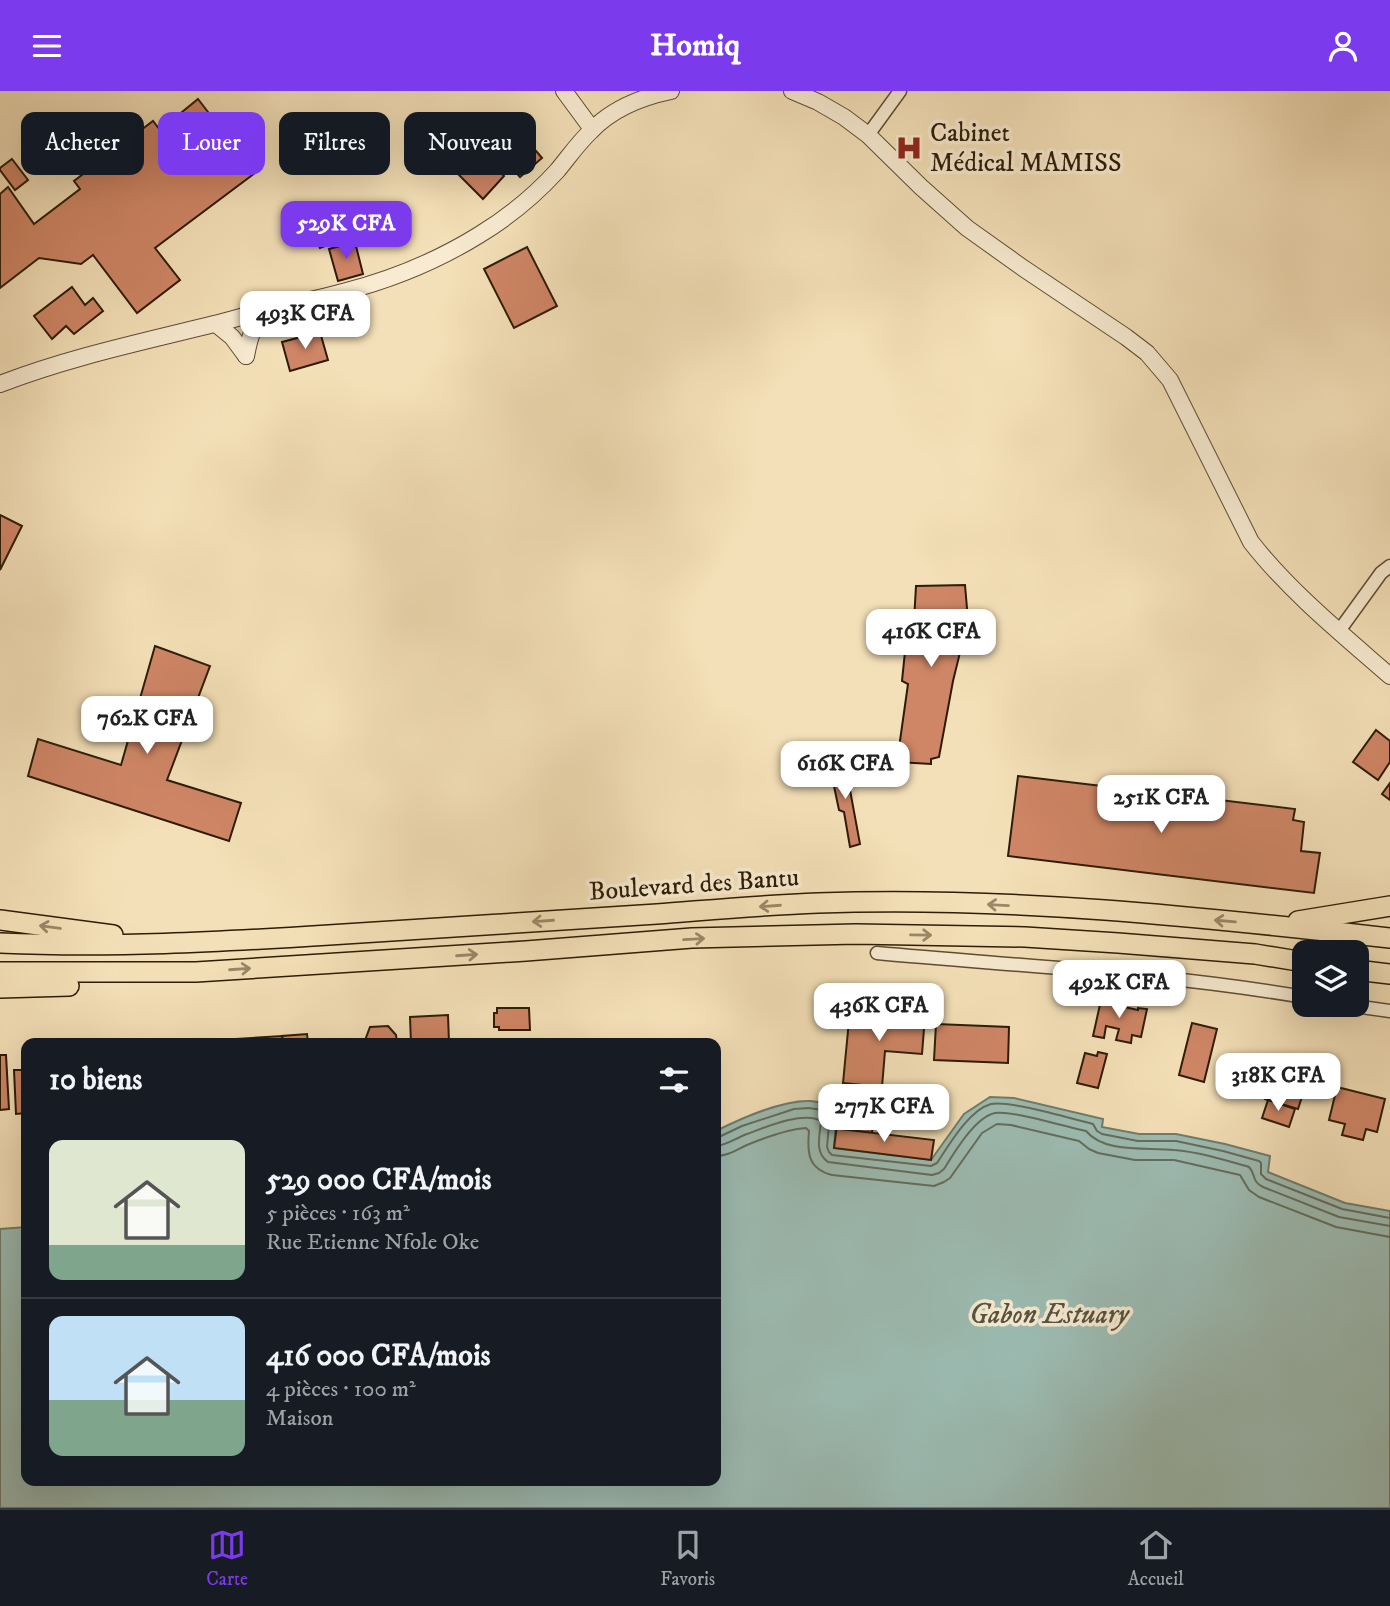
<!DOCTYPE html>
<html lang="fr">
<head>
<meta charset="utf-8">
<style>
	body { margin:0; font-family:"IM FELL DW Pica",serif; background:#242831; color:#f1f3f6; height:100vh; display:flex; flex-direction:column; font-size:26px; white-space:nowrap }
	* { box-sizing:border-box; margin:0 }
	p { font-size:23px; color:#9ea1a6 }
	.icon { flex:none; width:38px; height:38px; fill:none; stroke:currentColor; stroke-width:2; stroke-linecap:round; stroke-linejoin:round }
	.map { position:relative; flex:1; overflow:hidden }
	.side { position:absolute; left:21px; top:947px; width:700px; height:448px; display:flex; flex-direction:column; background:#171b24; border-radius:14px; box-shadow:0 7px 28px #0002 }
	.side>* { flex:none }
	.hud { position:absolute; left:21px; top:21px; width:700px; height:63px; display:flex; gap:14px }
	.tools { position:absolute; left:1292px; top:849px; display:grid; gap:14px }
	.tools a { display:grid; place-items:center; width:77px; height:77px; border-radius:14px; background:#171b24; box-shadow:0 7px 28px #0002; font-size:35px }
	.price { position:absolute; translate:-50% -60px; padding:0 16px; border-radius:14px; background:#fff; color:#222; font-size:23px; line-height:46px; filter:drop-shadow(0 2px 4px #0008) }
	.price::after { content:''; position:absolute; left:50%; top:42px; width:21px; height:16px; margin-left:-10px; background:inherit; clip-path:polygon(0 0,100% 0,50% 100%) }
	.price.current { background:#7c3aed; color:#fff }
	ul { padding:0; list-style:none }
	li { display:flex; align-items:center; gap:21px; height:175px; padding:0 28px }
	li+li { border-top:2px solid #363941 }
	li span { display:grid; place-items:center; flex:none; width:196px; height:140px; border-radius:14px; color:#555 }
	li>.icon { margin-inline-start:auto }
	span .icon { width:84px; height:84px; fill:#fffc; stroke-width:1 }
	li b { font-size:30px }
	h2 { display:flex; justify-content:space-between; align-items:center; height:84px; padding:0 28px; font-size:30px }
	.chip { padding:0 24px; border-radius:14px; background:#171b24; box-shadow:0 7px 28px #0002; font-size:24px; line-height:63px }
	.chip.current { background:#7c3aed; color:#fff }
	header { display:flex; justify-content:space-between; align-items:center; height:91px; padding:0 28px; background:#7c3aed; color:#fff; font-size:32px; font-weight:700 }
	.menu { display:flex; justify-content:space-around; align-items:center; height:98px; border-top:2px solid #363941; background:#171b24; font-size:19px; color:#9ea1a6 }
	.menu a { display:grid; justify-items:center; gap:4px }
	.menu .current { color:#7c3aed }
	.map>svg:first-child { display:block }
	.water { fill:#9cbcb3; stroke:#6f7c6e; stroke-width:2 }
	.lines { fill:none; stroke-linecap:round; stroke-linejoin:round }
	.shore { stroke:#646c5c; stroke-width:2 }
	.building { fill:#cf8666; stroke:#2c1c06; stroke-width:2 }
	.minor-casing { stroke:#5e4d32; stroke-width:15 }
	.tertiary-casing { stroke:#5e4d32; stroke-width:18 }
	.trunk-casing { stroke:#2c1c06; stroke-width:22 }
	.minor { stroke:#f8ebd1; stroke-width:12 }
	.tertiary { stroke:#f8ebd1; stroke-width:16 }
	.trunk { stroke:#f4e0b8; stroke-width:19 }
	.oneway { stroke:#9a8868 }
	.labels { text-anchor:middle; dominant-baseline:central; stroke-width:7; stroke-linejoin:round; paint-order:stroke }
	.poi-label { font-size:26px; fill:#2c1c06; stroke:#f8ebd1; text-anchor:start }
	.street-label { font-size:26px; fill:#2c1c06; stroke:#f8ebd1 }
	.water-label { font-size:28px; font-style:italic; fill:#535443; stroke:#f8ebd1 }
</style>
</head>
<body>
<header><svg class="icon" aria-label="menu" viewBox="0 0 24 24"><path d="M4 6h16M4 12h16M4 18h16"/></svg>Homiq<svg class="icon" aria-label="person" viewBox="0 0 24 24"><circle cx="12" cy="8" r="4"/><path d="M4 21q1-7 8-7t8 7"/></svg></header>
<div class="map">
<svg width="1390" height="1417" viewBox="0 0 1390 1417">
	<rect width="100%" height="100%" fill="#f4e0b8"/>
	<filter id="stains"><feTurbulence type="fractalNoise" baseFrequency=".00286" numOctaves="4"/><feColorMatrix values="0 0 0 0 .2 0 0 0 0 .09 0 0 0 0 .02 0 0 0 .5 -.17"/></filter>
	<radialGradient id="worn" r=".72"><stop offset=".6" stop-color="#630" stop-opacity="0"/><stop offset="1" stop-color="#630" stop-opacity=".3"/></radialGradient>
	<path class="water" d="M990,1006L1014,1007L1103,1028L1102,1036L1139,1043H1176L1225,1053L1270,1065L1268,1081L1345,1112L1390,1120V1417H0V1138L26,1136V1390H716V1040C740,1028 783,1009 810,1010C819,1011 828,1013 837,1014L834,1057L931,1069L964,1023Z"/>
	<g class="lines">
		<g class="shore">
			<path d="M716,1046L721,1045L742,1035L794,1018L809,1017L828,1020L830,1022L827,1056L829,1061L832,1064L931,1075L937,1072C949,1054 969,1019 991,1013C1009,1009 1072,1028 1093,1033L1097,1040L1102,1043L1138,1050H1176L1223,1060L1259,1070L1261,1072V1083L1266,1088L1342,1118L1390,1127"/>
			<path d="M716,1055C727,1054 736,1047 747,1043C766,1036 803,1020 821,1030C820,1045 814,1061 828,1071L932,1084L939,1082L944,1078C954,1062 975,1026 995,1022C1011,1019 1067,1036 1086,1040C1105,1063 1148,1056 1174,1059C1199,1061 1225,1069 1249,1076C1256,1083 1251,1090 1263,1096L1339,1126L1390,1135"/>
			<path d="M716,1065C728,1065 736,1059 747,1054C764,1047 789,1038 806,1037L809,1040C807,1062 808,1078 832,1084L934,1095L944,1091L950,1087L982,1042L997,1033L1011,1034L1079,1050L1089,1058L1098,1062L1135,1069H1174L1240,1084L1249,1099L1259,1106L1336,1136L1390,1146"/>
		</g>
	</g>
	<g class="building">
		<polygon points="198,8 255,82 155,157 180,189 137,222 93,164 81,173 39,167 0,197 0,103 8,96 34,133 80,98 74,90 153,30 160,39"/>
		<polygon points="519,40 542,67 520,86 496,59"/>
		<polygon points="474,56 504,85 483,108 453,78"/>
		<polygon points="12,68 28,89 15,99 0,79 0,77"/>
		<polygon points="359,113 368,138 320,157 310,132"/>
		<polygon points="355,151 363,183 338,190 329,158"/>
		<polygon points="527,156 557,215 514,237 484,178"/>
		<polygon points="72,196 85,214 93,207 103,220 74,243 66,235 52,248 34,225"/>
		<polygon points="320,241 328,269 290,280 282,251"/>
		<polygon points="0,424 22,435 0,479"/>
		<polygon points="965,494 968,529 953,590 939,666 931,668 931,673 897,671 908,593 902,590 908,531 914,530 916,495"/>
		<polygon points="155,555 210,575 167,689 241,712 229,750 28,685 38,648 121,674"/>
		<polygon points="1376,639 1390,650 1390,671 1378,689 1353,671"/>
		<polygon points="845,672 860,753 850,756 844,721 839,719 830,676"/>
		<polygon points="1018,685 1295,718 1293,729 1304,731 1301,760 1320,762 1314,802 1008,765"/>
		<polygon points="1390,692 1390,709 1382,703"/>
		<polygon points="1103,900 1112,902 1110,913 1138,919 1138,917 1147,918 1141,946 1132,944 1131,952 1116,949 1119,938 1106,935 1104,947 1093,945"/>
		<polygon points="497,917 529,917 530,939 499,939 499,936 494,936 494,922 497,922"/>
		<polygon points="850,919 925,925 922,963 885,960 882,996 843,992"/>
		<polygon points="448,924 449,952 411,952 410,926"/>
		<polygon points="1192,932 1217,938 1204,991 1179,984"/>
		<polygon points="936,933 1009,936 1008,972 934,969"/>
		<polygon points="388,935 396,944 397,952 364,952 370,936"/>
		<polygon points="307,943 308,952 283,952 282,945"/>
		<polygon points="282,945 283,952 220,952 220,949"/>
		<polygon points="220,949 220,952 181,952 198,951"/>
		<polygon points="1098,961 1107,963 1098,997 1077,992 1085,962 1097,965"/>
		<polygon points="0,964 6,964 9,1018 0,1019"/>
		<polygon points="1297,974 1311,978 1298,1018 1265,1008 1271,991 1289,997"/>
		<polygon points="14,979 26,979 26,1022 16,1023"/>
		<polygon points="1337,996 1385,1008 1377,1041 1366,1038 1363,1049 1342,1044 1345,1033 1329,1029"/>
		<polygon points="844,1000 877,1004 872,1042 839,1038"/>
		<polygon points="1268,1009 1295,1018 1289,1036 1262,1027"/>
		<polygon points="837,1034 840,1035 839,1038 934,1049 931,1069 834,1057"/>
	</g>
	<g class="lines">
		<g class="minor-casing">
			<g id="minor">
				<polyline points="868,44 900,0"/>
				<polyline points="1339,540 1381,482 1390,475"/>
				<path d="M877,862C1019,875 1163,882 1304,906"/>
				<polyline points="1347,914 1390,920"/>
			</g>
		</g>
		<g class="tertiary-casing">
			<g id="tertiary">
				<polyline points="564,0 592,38"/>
				<path d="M792,0L818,11L844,26L868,44L921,96L967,137L1023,177L1126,246L1147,262L1170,289L1251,451C1289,500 1343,544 1390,585"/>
				<polyline points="216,233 232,246 246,265"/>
				<path d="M246,265C250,244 253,234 268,219"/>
				<path d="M0,293C70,266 142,251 214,233C233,229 252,222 271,218C295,212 319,208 343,201C390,189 437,170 479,144C507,127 535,104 557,80C568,67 578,52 591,40C612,18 642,6 671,0"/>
			</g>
		</g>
		<g class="trunk-casing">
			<g id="trunk">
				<polyline points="0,829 113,844"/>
				<polyline points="1298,830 1390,815"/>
				<path d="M0,852C110,857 219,851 329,844C438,837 548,830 657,823C710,819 764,814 818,812C1009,805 1201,826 1390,847"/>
				<polyline points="1356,879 1390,883"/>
				<polyline points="0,881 196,881 526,860 692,847 856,843 1025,846 1118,852 1255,863 1304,871"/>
				<polyline points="0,897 69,895"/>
			</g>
		</g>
		<use href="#minor" class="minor"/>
		<use href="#tertiary" class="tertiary"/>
		<use href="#trunk" class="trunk"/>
	</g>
	<defs><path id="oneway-shaft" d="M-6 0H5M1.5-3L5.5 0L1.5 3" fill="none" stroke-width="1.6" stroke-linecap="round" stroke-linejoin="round" transform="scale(1.75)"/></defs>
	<g class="oneway">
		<use href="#oneway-shaft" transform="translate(998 814) rotate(-177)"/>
		<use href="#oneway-shaft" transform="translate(770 815) rotate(176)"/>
		<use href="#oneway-shaft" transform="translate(543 830) rotate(176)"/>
		<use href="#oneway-shaft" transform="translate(1225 830) rotate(-175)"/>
		<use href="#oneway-shaft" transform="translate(50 836) rotate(-172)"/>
		<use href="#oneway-shaft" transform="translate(921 844) rotate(1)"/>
		<use href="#oneway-shaft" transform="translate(694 848) rotate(-3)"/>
		<use href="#oneway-shaft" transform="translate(467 864) rotate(-4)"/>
		<use href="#oneway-shaft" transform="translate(240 878) rotate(-4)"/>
	</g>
	<defs>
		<g id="hospital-bare" transform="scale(2.1)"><path d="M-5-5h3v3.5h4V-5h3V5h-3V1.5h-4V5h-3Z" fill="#8f2418" stroke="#f8ebd1" stroke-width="2.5" paint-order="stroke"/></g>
	</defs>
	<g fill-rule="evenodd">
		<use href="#hospital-bare" x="909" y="57"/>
	</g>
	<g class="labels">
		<g class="poi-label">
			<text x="930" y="42">Cabinet<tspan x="930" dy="30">Médical MAMISS</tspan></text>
		</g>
		<g class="street-label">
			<text transform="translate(694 794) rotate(-4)">Boulevard des Bantu</text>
		</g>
		<g class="water-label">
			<text x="1049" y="1223">Gabon Estuary</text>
		</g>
	</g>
	<rect width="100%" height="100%" filter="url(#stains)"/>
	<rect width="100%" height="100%" fill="url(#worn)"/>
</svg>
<div class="tools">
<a><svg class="icon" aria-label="layers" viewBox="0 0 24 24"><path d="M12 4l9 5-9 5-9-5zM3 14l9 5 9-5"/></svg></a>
</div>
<b class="price current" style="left:346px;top:170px">529K CFA</b>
<b class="price" style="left:305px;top:260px">493K CFA</b>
<b class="price" style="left:931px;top:578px">416K CFA</b>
<b class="price" style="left:147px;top:665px">762K CFA</b>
<b class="price" style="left:845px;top:710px">616K CFA</b>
<b class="price" style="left:1161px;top:744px">251K CFA</b>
<b class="price" style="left:1119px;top:929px">492K CFA</b>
<b class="price" style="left:879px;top:952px">436K CFA</b>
<b class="price" style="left:1278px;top:1022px">318K CFA</b>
<b class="price" style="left:884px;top:1053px">277K CFA</b>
<div class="hud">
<a class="chip">Acheter</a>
<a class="chip current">Louer</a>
<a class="chip">Filtres</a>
<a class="chip">Nouveau</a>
</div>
<section class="side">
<h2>10 biens<svg class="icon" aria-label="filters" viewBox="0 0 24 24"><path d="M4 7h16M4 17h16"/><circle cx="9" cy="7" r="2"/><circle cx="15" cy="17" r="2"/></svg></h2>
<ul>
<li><span style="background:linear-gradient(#dfe7d0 75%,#7fa58c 0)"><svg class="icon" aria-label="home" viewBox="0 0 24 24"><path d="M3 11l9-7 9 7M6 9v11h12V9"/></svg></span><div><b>529 000 CFA/mois</b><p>5 pièces · 163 m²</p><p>Rue Etienne Nfole Oke</p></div></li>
<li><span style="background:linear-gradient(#bfe0f5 60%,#7fa58c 0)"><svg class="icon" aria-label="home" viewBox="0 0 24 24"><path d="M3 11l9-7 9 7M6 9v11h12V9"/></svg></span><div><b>416 000 CFA/mois</b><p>4 pièces · 100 m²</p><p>Maison</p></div></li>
</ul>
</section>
</div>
<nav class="menu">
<a class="current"><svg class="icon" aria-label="map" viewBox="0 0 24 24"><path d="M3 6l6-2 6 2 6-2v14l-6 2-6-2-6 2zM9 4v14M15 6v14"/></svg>Carte</a>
<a><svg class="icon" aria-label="saved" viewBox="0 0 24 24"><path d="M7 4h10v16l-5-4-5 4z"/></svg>Favoris</a>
<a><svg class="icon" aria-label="home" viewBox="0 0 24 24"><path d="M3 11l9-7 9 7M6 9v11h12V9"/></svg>Accueil</a>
</nav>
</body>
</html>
